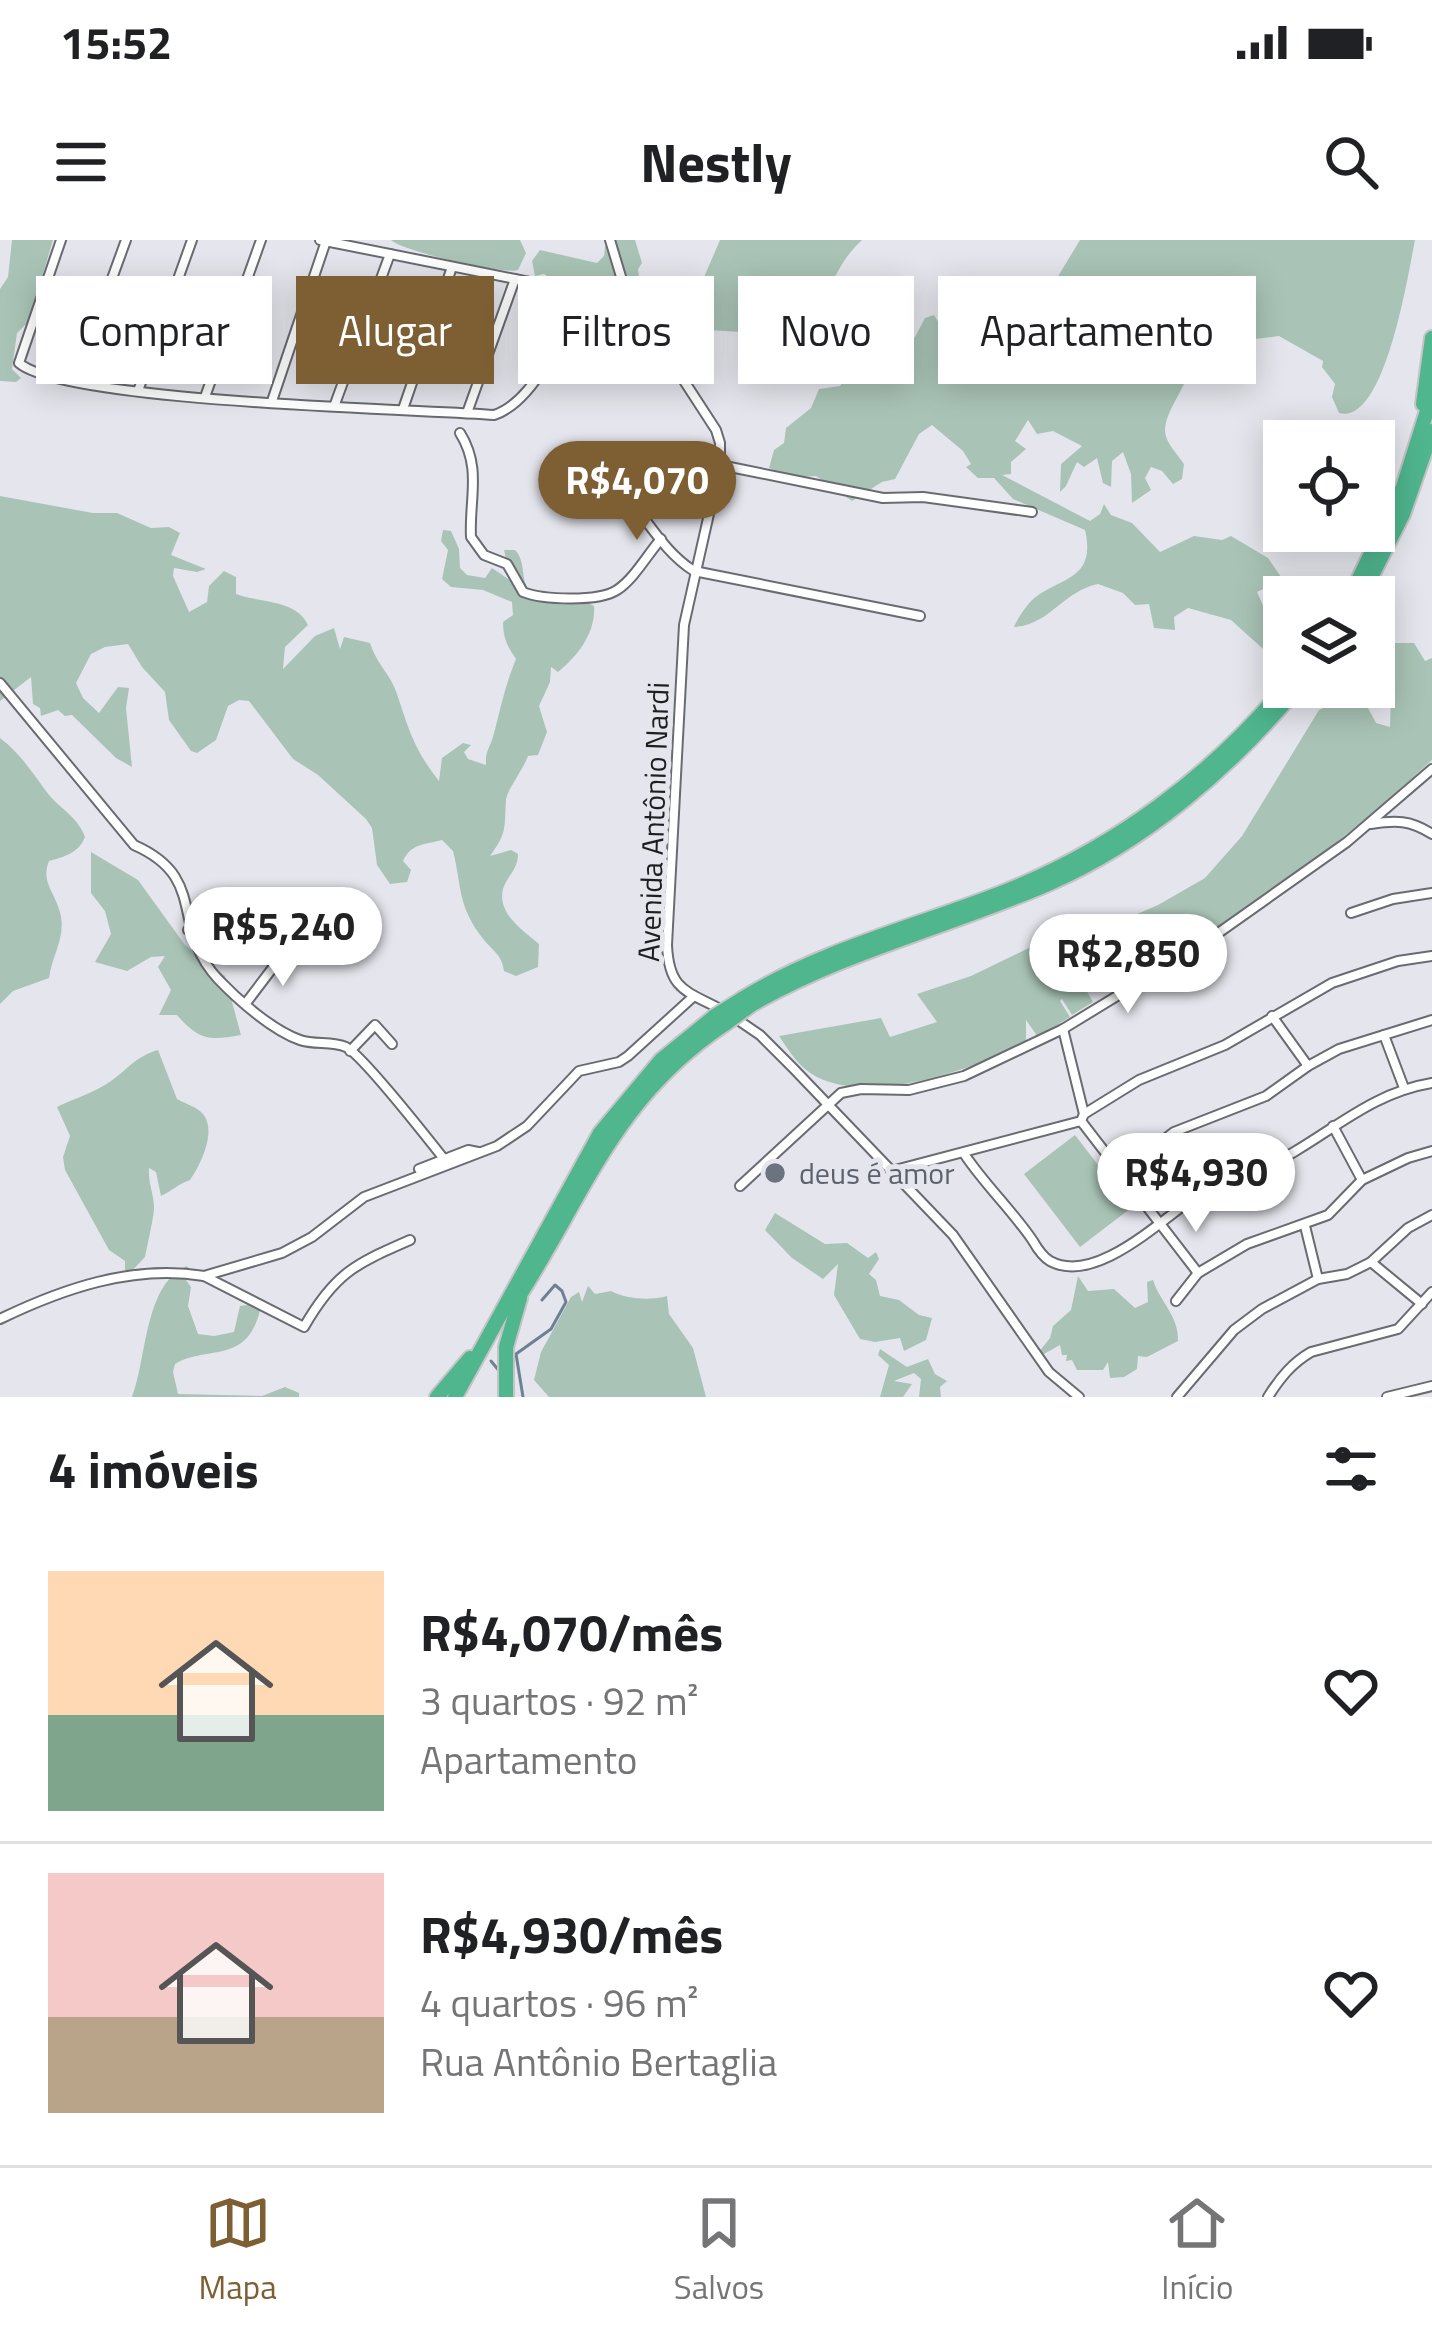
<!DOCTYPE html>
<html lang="pt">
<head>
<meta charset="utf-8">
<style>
	body { margin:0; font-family:"Titillium Web",sans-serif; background:#f6f6f6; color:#202124; height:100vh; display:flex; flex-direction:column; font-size:45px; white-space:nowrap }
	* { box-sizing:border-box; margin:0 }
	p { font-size:39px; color:#757577 }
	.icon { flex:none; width:66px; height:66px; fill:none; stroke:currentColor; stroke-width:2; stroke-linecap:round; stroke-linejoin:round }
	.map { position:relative; height:1157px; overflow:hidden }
	.sheet { display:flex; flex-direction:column; background:#fff; flex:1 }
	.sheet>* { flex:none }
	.guide { position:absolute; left:36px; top:36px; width:1362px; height:108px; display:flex; gap:24px }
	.tools { position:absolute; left:1263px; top:180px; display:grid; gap:24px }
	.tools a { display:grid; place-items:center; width:132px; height:132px; border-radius:0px; background:#fff; box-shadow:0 6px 30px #0003; font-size:60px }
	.price { position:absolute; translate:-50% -102px; padding:0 27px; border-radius:42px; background:#fff; color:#222; font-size:39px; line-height:78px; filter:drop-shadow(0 3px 6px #0008) }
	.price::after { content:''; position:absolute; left:50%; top:72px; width:36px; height:27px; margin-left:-18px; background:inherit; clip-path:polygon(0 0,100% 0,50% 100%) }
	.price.selected { background:#7d5f33; color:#fff }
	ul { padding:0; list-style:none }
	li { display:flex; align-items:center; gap:36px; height:300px; padding:0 48px }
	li+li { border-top:3px solid #e0e0e0 }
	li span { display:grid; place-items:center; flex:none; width:336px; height:240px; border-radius:0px; color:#555 }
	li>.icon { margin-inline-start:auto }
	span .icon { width:144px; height:144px; fill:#fffc; stroke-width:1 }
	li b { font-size:51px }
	h2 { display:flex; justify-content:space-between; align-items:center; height:144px; padding:0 48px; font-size:51px }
	.tag { padding:0 42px; border-radius:0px; background:#fff; box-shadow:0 6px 30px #0003; font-size:42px; line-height:108px }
	.tag.selected { background:#7d5f33; color:#fff }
	.status { display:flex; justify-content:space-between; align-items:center; height:84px; padding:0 60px; background:#fff; direction:ltr }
	.status svg { height:33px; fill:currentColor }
	header { display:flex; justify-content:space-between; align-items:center; height:156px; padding:0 48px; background:#fff; font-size:54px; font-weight:700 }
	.tabs { display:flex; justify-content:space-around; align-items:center; height:168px; border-top:3px solid #e0e0e0; background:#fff; font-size:33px; color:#757577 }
	.tabs a { display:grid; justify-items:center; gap:6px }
	.tabs .selected { color:#7d5f33 }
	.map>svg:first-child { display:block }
	.green { fill:#a9c4b6 }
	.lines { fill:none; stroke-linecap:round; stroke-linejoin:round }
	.stream { stroke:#6e8194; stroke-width:3 }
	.minor-casing { stroke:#6a6b71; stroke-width:12 }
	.trunk-casing { stroke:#c4c4c5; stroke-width:18 }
	.minor { stroke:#fff; stroke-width:8 }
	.trunk { stroke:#4fb68e; stroke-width:14 }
	.trunk-bridge-casing { stroke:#c4c4c5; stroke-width:18; stroke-linecap:butt }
	.trunk-bridge { stroke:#4fb68e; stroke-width:14 }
	.worship-dot { fill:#6b7280; stroke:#e5e6ed; stroke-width:4.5 }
	.labels { text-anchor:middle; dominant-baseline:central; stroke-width:10; stroke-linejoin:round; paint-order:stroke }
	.street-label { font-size:30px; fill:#1e1e21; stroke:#e5e6ed }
	.worship-label { font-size:30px; fill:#5b616d; stroke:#e5e6ed; text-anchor:start }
</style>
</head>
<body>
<div class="status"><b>15:52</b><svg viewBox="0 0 49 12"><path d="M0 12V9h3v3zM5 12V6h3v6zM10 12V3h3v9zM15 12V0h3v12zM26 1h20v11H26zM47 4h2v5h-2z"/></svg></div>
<header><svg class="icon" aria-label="menu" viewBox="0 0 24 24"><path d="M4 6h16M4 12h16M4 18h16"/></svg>Nestly<svg class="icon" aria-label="search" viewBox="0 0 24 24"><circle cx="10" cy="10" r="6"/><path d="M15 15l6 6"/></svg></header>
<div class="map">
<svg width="1432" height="1157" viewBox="0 0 1432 1157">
	<rect width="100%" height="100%" fill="#e5e6ed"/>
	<g class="green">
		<polygon points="12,0 53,0 29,81 17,93 12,129 21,138 16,142 0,141 0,49 8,37"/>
		<path d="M391,0H520L526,13L518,30C503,35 402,11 391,0Z"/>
		<path d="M614,0H635L642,23L638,29L641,48L638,54L621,40L592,48C575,39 564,48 544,34L535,36L532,21L540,10L597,23L604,16L605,6H612Z"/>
		<path d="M720,0H862C821,38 836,76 770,105L757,93L707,90L701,83L686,79Z"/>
		<path d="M1080,0H1415C1408,34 1385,186 1339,173L1332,157L1335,144L1322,127L1323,121L1279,96L1247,100L1240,94L1246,82L1242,75L1205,57C1175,78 1195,109 1187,136C1181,155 1166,171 1165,190C1165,203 1177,213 1184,224L1182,239L1173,244L1162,231L1151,227L1145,238L1151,250L1132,263L1131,234L1123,212L1112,221L1111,247L1103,243L1097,218L1084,227L1077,222L1066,246L1060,252L1061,224L1082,206L1053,191L1037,194L1028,180L1015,201L1026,209L1011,222V234L1002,235L1090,281L1100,274L1104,264L1111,275L1132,283L1160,312L1194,296L1222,300L1231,296L1268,318L1295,357H1284V371L1273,367L1263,349L1257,352L1281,406L1272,417L1231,380L1188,368L1174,377L1175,390L1154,388L1149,364L1135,365L1123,353L1098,344C1063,351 1050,385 1014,387C1017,379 1028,362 1037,356C1064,337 1096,338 1085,290L1013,259L994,238H978L966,227L971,224L963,211L932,185L919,194L895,239L882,242L852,261L816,236L791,238L769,228L774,210L784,203L786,188L811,168L819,149L840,146L846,137L855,134L854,119L845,111L844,93L858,92L907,101L915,97L925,78L934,75L948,98L952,90L968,89C989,66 1013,74 1042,81L1057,57L1054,43Z"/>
		<path d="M0,256L93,273H117L151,288L169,287L180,293L171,315L206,329L197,332L174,328L173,336L189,372L207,362L209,346L224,331L236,337V354C260,363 296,359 308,385L285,407L283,429L315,396L334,388L340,409L344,397L370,403C376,423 391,435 397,454C409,490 414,509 439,541L442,518L463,503L471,505L464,512L468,519L486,525C485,512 489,509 493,497C500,471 505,445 516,419C508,407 503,399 503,382L513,375L512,362L483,350L451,347L442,339L448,310L441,301L443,290L451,291L459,309L460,328L467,335L485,338L492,328L511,341L504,310H515C527,322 519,340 531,353C547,371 575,355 594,366C596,392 578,416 558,432L551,427L550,442L539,466L547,492L538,515L528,516C524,528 506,552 506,560C504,587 508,592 490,616L511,610L518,614C518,630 507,636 503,649C497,674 523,690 539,704L538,727L516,736L504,731C502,715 493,711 484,700C457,666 462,647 453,611L442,600C425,605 411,603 403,621L411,630L407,642L390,644L377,625L372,588L366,579L318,535L293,519L249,461L239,460L228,466L216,500L197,513L191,511L169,480L165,452L142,427L128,404L105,407L91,414L76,443L83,458L99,473L118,447L129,448L126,468L132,527L116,518L72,475L65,476L58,470L41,476L40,468L33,464L31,437L0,461Z"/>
		<path d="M1386,403H1414L1425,421L1432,418V520C1338,607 1231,688 1118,749L1087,742L1077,749L1084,746L1093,762L1072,775L1062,759L1060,761L1070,777L1038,797L1026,780V801C977,829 871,865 817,837C799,828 790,812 779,796L881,778L890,797L937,782L917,754L971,736L1060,693H1093L1158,665L1205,638L1242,596L1319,470L1359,451L1376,483L1390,487L1391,457L1374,436Z"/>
		<path d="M0,498C21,514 31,531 46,551C59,569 77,575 85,597C79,613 64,617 49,621C41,641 53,650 59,669C68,695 52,714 49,738L13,751L0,764Z"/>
		<path d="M91,612L138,640L185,705L225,736L241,795C209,801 199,800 177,775H159L171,750L158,727L165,716L151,717L127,731L95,722L111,694L105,671L91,653Z"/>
		<path d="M158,810L177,859C185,864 196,866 203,874C217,891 201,924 190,940C178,944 172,951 161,956L156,932L149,928C148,944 154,954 154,968C154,976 147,1007 145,1017L129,1034L125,1030V1021L109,1010L65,930L63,917L70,896L57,867C73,859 96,852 111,841C129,828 135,817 158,810Z"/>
		<polygon points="1075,895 1131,968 1080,1007 1024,934"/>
		<polygon points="775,973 825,1004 847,1003 868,1018 876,1012 879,1019 869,1034 876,1040 880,1056 899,1060 919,1075 932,1078 926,1100 904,1111 900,1098 875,1102 860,1099 834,1055 838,1024 823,1039 792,1018 765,990"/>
		<path d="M187,1026L190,1030L184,1037L191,1047L188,1066L198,1094L214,1096L234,1092L240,1066L254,1064L260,1070C247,1125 208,1105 175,1124L173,1132L178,1154L262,1156L285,1147L299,1153V1157H132C147,1119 144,1044 187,1026Z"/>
		<path d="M1078,1036L1088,1051L1114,1049L1135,1068L1148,1062L1147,1042L1153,1040C1160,1062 1179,1076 1178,1101L1147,1117L1138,1116L1137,1129L1124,1137L1110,1138L1108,1122L1103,1130H1077L1072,1120L1066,1121L1067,1115H1062L1060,1105L1042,1115L1038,1113L1050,1098L1053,1086L1071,1070Z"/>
		<path d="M588,1046L595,1054L611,1051C626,1059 650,1061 667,1056L669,1074L693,1108L706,1157H549L534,1140L541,1112L571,1057L579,1052L582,1062Z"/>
		<polygon points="880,1109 907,1127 928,1119 935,1134 947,1141 940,1147 941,1157 919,1157 921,1139 914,1133 894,1141 912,1144 903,1157 880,1157 889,1125 878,1115"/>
	</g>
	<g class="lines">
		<g class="stream">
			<polyline points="491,1121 500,1132"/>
			<polyline points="523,1157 516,1114 551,1089 566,1062 562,1051 555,1045 542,1060"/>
		</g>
		<g class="minor-casing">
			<g id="minor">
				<path d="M61,0L19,123C63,162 415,169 494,175C536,161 564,91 580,52"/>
				<polyline points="320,0 590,54 612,46 625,50"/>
				<polyline points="610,0 625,50 716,190 720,203 720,225"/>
				<polyline points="75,140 126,0"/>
				<polyline points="138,151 192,0"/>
				<polyline points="205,157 261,0"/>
				<polyline points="272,161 326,1"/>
				<polyline points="335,164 390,14"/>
				<polyline points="403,169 452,27"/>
				<polyline points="467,173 515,39"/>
				<path d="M460,193C482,228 469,259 471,297L484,315L507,324L523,352C543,360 599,362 617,350C634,339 647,315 661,299"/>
				<path d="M607,237C641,264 657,308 694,331L920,376"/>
				<path d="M0,443L134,605C209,638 169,686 218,739C238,760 272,790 300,800C314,805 332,801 346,807C362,815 429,900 444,919"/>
				<path d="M1371,584C1396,580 1410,580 1432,594"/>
				<polyline points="1351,673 1393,659 1432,653"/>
				<polyline points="188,690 213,680 236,663"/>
				<polyline points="246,763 287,709"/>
				<path d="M722,770C687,751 669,751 667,705L684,385L720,225L883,258L923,257L1032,272"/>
				<polyline points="1272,776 1308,826"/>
				<polyline points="735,778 760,795 792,827 953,995 1049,1132 1079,1157"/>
				<polyline points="1063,789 1084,874"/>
				<polyline points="1384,795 1404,848"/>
				<polyline points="350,811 375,785 392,804"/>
				<polyline points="1081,881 1198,1033"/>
				<polyline points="1333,886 1362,940"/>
				<path d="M965,915C985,945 1012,970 1033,1001C1037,1008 1043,1017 1050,1021C1099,1048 1172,968 1210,947C1237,932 1268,928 1294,912C1341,884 1377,852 1432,843"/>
				<polyline points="419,929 468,910 478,912"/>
				<polyline points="895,930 1081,881 1084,874 1139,840 1225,805 1332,743 1398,721 1432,716"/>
				<polyline points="1121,933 1174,892 1266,856 1308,826 1339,809 1432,780"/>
				<polyline points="740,946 841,853 861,849 909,850 964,836 1063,789 1207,701 1347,602 1432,529"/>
				<polyline points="1305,986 1318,1039"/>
				<polyline points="1371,1022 1422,1064"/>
				<polyline points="204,1036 282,1013 312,997 364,957 497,906 527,886 579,831 619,822 628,816 694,756"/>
				<polyline points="1176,1061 1198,1033 1247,1004 1328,975 1362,940 1408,918 1432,911"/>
				<path d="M0,1079C62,1049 133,1024 204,1036L304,1087C335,1033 355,1024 410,1000"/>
				<polyline points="1177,1157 1234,1090 1262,1069 1318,1039 1347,1034 1371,1022 1408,988 1432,975"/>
				<path d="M1268,1157C1280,1138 1292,1123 1311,1112L1398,1089L1432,1052"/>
				<polyline points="1387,1157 1432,1146"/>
			</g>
		</g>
		<g class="trunk-casing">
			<g id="trunk">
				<polyline points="1423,164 1432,98"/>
				<polyline points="1350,357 1403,247 1432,155"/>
				<polyline points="1361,357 1403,274 1432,191"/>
				<path d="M742,759C822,709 918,686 1006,651C1114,608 1210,537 1285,447"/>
				<path d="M751,765C843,712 951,686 1048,644C1145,602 1231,528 1298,447"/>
				<path d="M514,1064C584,957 612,859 725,784"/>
				<polyline points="437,1157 470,1118"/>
				<polyline points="455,1157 600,893 661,820 715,776"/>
				<polyline points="506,1157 506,1107 520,1058"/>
			</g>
		</g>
		<use href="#minor" class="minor"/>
		<use href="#trunk" class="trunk"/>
		<g class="trunk-bridge-casing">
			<g id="trunk-bridge">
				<polyline points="715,776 742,759"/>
				<polyline points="725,784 751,765"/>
			</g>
		</g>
		<use href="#trunk-bridge" class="trunk-bridge"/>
	</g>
	<circle class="worship-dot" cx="775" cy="933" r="12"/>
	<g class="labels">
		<g class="street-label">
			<text transform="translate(653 582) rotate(-88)">Avenida Antônio Nardi</text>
		</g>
		<g class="worship-label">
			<text x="799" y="933">deus é amor</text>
		</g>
	</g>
</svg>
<div class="tools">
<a><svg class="icon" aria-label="locate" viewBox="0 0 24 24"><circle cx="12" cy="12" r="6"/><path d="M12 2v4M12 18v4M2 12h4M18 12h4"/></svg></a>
<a><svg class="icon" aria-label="layers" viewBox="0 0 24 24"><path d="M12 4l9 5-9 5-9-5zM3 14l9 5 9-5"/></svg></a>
</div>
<b class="price selected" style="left:637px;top:303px">R$4,070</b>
<b class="price" style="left:283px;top:749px">R$5,240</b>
<b class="price" style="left:1128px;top:776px">R$2,850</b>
<b class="price" style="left:1196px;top:995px">R$4,930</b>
<div class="guide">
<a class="tag">Comprar</a>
<a class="tag selected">Alugar</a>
<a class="tag">Filtros</a>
<a class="tag">Novo</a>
<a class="tag">Apartamento</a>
</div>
</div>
<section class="sheet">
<h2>4 imóveis<svg class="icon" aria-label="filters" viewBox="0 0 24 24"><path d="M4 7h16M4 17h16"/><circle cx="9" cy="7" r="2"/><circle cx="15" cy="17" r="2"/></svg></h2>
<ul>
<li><span style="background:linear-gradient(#ffd9b3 60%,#7fa58c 0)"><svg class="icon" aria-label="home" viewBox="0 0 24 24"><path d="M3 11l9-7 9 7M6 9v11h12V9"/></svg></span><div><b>R$4,070/mês</b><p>3 quartos · 92 m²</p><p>Apartamento</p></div><svg class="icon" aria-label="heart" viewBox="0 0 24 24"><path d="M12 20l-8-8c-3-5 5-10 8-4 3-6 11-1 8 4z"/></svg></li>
<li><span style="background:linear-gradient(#f6c9c9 60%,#b9a48a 0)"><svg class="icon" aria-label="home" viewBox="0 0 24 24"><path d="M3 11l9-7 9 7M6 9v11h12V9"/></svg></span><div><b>R$4,930/mês</b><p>4 quartos · 96 m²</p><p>Rua Antônio Bertaglia</p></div><svg class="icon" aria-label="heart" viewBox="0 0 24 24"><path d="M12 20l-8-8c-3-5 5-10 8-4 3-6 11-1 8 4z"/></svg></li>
</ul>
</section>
<nav class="tabs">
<a class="selected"><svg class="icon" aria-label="map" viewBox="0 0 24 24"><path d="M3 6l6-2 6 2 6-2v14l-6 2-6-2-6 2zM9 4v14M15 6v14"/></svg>Mapa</a>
<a><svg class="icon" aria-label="saved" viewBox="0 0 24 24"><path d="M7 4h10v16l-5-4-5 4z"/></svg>Salvos</a>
<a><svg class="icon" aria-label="home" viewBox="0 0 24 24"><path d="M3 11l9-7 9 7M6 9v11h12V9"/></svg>Início</a>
</nav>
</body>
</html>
